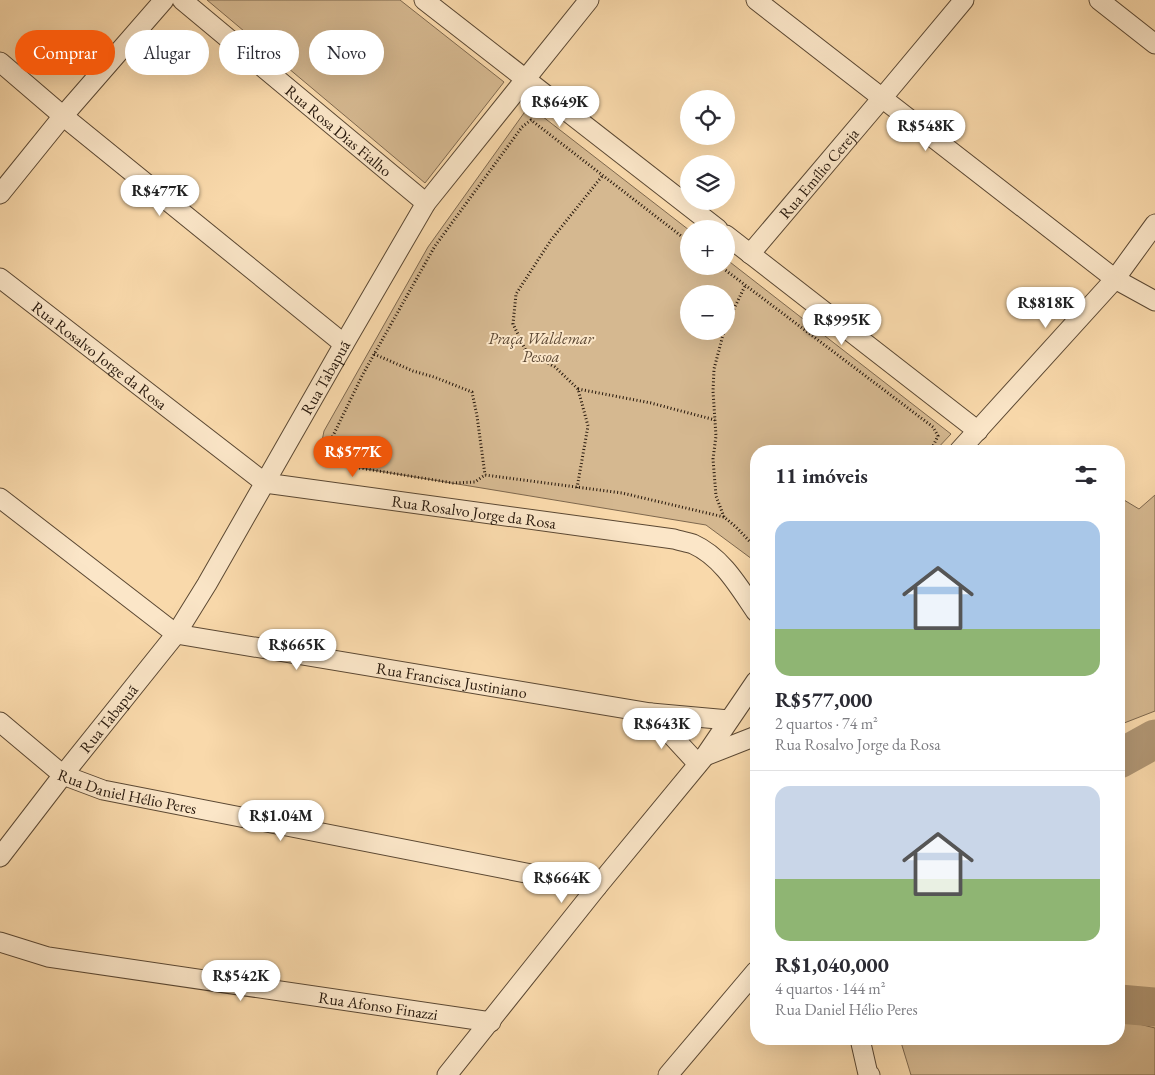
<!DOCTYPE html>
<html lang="pt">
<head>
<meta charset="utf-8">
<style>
	body { margin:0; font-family:"EB Garamond",serif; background:#f7f7f7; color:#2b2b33; height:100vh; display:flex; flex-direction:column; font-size:19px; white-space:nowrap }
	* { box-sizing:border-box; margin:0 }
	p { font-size:16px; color:#7c7c81 }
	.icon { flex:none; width:28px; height:28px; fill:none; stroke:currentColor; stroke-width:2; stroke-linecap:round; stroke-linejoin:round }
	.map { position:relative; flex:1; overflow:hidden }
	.sheet { position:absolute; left:750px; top:445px; width:375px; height:600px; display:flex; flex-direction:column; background:#fff; border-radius:20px; box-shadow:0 5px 20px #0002 }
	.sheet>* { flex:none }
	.hud { position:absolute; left:15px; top:30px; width:475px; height:45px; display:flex; gap:10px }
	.tools { position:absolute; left:680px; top:90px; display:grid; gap:10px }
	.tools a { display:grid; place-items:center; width:55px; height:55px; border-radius:50%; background:#fff; box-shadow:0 5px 20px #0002; font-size:25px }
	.price { position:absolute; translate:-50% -42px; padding:0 11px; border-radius:18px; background:#fff; color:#222; font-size:16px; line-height:32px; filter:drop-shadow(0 1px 2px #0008) }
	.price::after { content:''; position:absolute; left:50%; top:30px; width:15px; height:11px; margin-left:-8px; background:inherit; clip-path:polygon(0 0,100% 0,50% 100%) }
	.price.on { background:#ea580c; color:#fff }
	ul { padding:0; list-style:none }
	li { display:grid; align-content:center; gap:10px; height:265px; padding:0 25px }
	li+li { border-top:1px solid #e1e1e2 }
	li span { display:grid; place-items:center; height:155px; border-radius:15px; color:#555 }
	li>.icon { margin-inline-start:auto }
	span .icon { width:90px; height:90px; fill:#fffc; stroke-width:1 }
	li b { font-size:21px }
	h2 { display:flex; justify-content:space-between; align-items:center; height:60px; padding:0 25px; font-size:21px }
	.chip { padding:0 18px; border-radius:22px; background:#fff; box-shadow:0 5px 20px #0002; font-size:18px; line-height:45px }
	.chip.on { background:#ea580c; color:#fff }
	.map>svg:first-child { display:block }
	.green { fill:#d5b890; stroke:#7e684e; fill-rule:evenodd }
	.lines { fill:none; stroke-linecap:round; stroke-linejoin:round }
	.river { stroke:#b19775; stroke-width:39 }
	.street-casing { stroke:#5b4833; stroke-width:21 }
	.path { stroke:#26170b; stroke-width:3; stroke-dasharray:1 2.5; stroke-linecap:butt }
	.street { stroke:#fbe6c8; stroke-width:19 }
	.labels { text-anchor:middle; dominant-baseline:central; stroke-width:4; stroke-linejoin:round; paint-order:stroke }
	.street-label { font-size:16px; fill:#26170b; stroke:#fbe6c8 }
	.park-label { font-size:16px; font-style:italic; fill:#5b4733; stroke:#fbe6c8 }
</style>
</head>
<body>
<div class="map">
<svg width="1155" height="1075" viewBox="0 0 1155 1075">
	<rect width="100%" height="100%" fill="#f9d9ab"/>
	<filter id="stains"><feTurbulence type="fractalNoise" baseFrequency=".004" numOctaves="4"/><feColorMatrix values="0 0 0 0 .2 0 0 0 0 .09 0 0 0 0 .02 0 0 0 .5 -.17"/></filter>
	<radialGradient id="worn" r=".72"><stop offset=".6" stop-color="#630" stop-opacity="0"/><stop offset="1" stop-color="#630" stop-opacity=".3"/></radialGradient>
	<g class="green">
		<polygon points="207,0 400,0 504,82 425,183"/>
		<path d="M529,106L689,230V266H726V259L951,434L935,451H756V562L706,525L318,461L324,431L428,247ZM689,294H726V331H689Z"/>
		<polygon points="1155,495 1155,711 1119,725 1119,497 1139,509"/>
		<polygon points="1119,1019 1155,1028 1155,1075 911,1075 900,1039 1119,1039"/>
	</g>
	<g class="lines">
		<g class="river">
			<polyline points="1119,759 1155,739"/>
			<polyline points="1119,1004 1155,1007"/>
		</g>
		<g class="street-casing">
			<g id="street">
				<path id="s1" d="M182,0L426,203"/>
				<polyline points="424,0 718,229"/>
				<polyline points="756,0 1115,279 1155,301"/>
				<polyline points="1099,0 1155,44"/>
				<polyline points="0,62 63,116 344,344"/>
				<polyline points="0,194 63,116 164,0"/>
				<polyline points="726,235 978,431"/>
				<path id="s2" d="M750,254L883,97L964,0"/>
				<path id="s3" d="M0,278L265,483L674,539C680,541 687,542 693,544C722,557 739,587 756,612"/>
				<polyline points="959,451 1115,279 1155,224"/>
				<path id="s4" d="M0,498L176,634L651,713L729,720"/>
				<polyline points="651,713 698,764"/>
				<path id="s5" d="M0,722L63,775L103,790L597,887"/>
				<polyline points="705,756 756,736"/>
				<path id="s6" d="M0,857L63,775L176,634L207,584L344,344L426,203L589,0"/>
				<path id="s7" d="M0,942L48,957L491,1022"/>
				<polyline points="860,1039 868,1074 870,1075"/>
				<polyline points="447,1075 597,887 705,756 756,681"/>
				<polyline points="668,1075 756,971"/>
			</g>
		</g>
		<g class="path">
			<polyline points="689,242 531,120 522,127 435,246 363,374 327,448 335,464 453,483 475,482 485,475 622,493 724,517 736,527 756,548"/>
			<polyline points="720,266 933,427 938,436 933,446 928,451"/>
			<polyline points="726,325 745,286"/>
			<polyline points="374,354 413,371 434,377 472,392 477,416 485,475"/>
			<polyline points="578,389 651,403 715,420"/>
			<polyline points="577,488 588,426 578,389 555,367 526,351 513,324 516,294 551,240 603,175"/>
			<polyline points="724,517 716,496 713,459 716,436 713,391 714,369 724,331"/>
		</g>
		<use href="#street" class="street"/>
	</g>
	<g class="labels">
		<g class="street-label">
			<text stroke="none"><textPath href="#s1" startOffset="204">Rua Rosa Dias Fialho</textPath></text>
			<text stroke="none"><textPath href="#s2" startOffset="106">Rua Emílio Cereja</textPath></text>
			<text stroke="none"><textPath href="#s3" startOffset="126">Rua Rosalvo Jorge da Rosa</textPath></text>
			<text stroke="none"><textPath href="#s6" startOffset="581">Rua Tabapuã</textPath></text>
			<text stroke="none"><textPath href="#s3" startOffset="546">Rua Rosalvo Jorge da Rosa</textPath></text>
			<text stroke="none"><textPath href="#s4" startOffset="502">Rua Francisca Justiniano</textPath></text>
			<text stroke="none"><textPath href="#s6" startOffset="176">Rua Tabapuã</textPath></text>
			<text stroke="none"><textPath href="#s5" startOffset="149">Rua Daniel Hélio Peres</textPath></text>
			<text stroke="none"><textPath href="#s7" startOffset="384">Rua Afonso Finazzi</textPath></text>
		</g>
		<g class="park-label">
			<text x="541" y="338">Praça Waldemar<tspan x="541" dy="18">Pessoa</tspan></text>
		</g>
	</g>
	<rect width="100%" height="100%" filter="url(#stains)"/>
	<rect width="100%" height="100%" fill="url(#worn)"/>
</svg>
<div class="tools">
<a><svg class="icon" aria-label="locate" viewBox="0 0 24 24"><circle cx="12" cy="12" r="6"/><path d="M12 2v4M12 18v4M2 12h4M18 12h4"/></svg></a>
<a><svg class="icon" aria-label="layers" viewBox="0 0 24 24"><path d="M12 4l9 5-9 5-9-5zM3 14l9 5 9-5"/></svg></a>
<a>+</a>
<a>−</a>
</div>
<b class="price" style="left:560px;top:128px">R$649K</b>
<b class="price" style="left:926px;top:152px">R$548K</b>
<b class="price" style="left:160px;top:217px">R$477K</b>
<b class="price" style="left:1046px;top:329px">R$818K</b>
<b class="price" style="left:842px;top:346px">R$995K</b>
<b class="price on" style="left:353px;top:478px">R$577K</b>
<b class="price" style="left:297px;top:671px">R$665K</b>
<b class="price" style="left:662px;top:750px">R$643K</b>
<b class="price" style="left:281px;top:842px">R$1.04M</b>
<b class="price" style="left:562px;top:904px">R$664K</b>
<b class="price" style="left:241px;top:1002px">R$542K</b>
<div class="hud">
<a class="chip on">Comprar</a>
<a class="chip">Alugar</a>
<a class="chip">Filtros</a>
<a class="chip">Novo</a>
</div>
<section class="sheet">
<h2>11 imóveis<svg class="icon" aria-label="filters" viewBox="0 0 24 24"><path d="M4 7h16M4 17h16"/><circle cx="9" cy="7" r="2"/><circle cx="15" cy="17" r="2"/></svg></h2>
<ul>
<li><span style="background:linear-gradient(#a9c7e8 70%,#8fb573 0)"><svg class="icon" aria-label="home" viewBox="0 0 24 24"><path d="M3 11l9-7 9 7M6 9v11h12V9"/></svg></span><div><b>R$577,000</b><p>2 quartos · 74 m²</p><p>Rua Rosalvo Jorge da Rosa</p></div></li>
<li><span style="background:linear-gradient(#c9d6e8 60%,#8fb573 0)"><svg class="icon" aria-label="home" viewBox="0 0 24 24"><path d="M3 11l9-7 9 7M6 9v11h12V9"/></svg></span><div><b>R$1,040,000</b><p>4 quartos · 144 m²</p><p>Rua Daniel Hélio Peres</p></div></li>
</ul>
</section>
</div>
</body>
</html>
